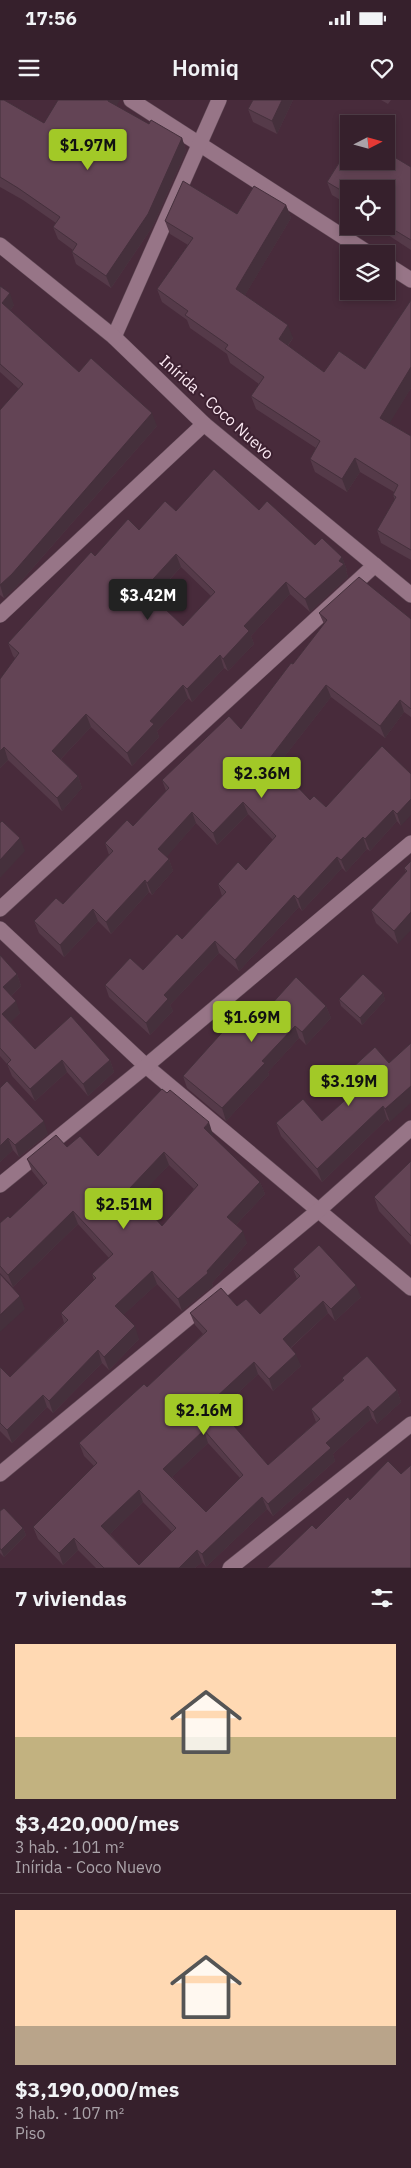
<!DOCTYPE html>
<html lang="es">
<head>
<meta charset="utf-8">
<style>
	body { margin:0; font-family:"IBM Plex Sans",sans-serif; background:#3d2834; color:#f1f3f6; height:100vh; display:flex; flex-direction:column; font-size:19px; white-space:nowrap }
	* { box-sizing:border-box; margin:0 }
	p { font-size:16px; color:#aaa3a9 }
	.icon { flex:none; width:28px; height:28px; fill:none; stroke:currentColor; stroke-width:2; stroke-linecap:round; stroke-linejoin:round }
	.map { position:relative; height:1468px; overflow:hidden }
	.details { display:flex; flex-direction:column; background:#36202c; flex:1 }
	.details>* { flex:none }
	.needle { width:32px; rotate:84deg }
	.fabs { position:absolute; left:340px; top:15px; display:grid; gap:10px }
	.fabs a { display:grid; place-items:center; width:55px; height:55px; border-radius:0px; background:#36202c; box-shadow:0 2px 8px #0003,0 0 0 1px #503e48; font-size:25px }
	.price { position:absolute; translate:-50% -42px; padding:0 11px; border-radius:5px; background:#a2c927; color:#111; font-size:16px; line-height:32px; filter:drop-shadow(0 1px 2px #0008) }
	.price::after { content:''; position:absolute; left:50%; top:30px; width:15px; height:11px; margin-left:-8px; background:inherit; clip-path:polygon(0 0,100% 0,50% 100%) }
	.price.current { background:#222; color:#fff }
	ul { padding:0; list-style:none }
	li { display:grid; align-content:center; gap:10px; height:265px; padding:0 15px }
	li+li { border-top:1px solid #503e48 }
	li span { display:grid; place-items:center; height:155px; border-radius:0px; color:#555 }
	li>.icon { margin-inline-start:auto }
	span .icon { width:90px; height:90px; fill:#fffc; stroke-width:1 }
	li b { font-size:21px }
	h2 { display:flex; justify-content:space-between; align-items:center; height:60px; padding:0 15px; font-size:21px }
	.status { display:flex; justify-content:space-between; align-items:center; height:35px; padding:0 25px; background:#36202c; direction:ltr }
	.status svg { height:14px; fill:currentColor }
	header { display:flex; justify-content:space-between; align-items:center; height:65px; padding:0 15px; background:#36202c; font-size:22px; font-weight:600 }
	.map>svg:first-child { display:block }
	.lines { fill:none; stroke-linecap:round; stroke-linejoin:round }
	.street-casing { stroke:#634b58; stroke-width:16 }
	.secondary-casing { stroke:#634b58; stroke-width:16 }
	.street { stroke:#977587; stroke-width:15 }
	.secondary { stroke:#977587; stroke-width:15 }
	.wall { fill:#553a49; fill-rule:evenodd }
	.shaded-wall { fill:#45303c }
	.building { fill:#634455; stroke:#45303c; fill-rule:evenodd }
	.labels { text-anchor:middle; dominant-baseline:central; stroke-width:4; stroke-linejoin:round; paint-order:stroke }
	.street-label { font-size:16px; fill:#fce9f3; stroke:#3d2131 }
</style>
</head>
<body>
<div class="status"><b>17:56</b><svg viewBox="0 0 49 12"><path d="M0 12V9h3v3zM5 12V6h3v6zM10 12V3h3v9zM15 12V0h3v12zM26 1h20v11H26zM47 4h2v5h-2z"/></svg></div>
<header><svg class="icon" aria-label="menu" viewBox="0 0 24 24"><path d="M4 6h16M4 12h16M4 18h16"/></svg>Homiq<svg class="icon" aria-label="heart" viewBox="0 0 24 24"><path d="M12 20l-8-8c-3-5 5-10 8-4 3-6 11-1 8 4z"/></svg></header>
<div class="map">
<svg width="411" height="1468" viewBox="0 0 411 1468">
	<rect width="100%" height="100%" fill="#482b3b"/>
	<g class="lines">
		<g class="street-casing">
			<g id="street">
				<polyline points="131,0 370,154"/>
				<polyline points="386,164 411,180"/>
				<polyline points="114,237 219,0"/>
				<polyline points="0,515 204,324"/>
				<polyline points="0,809 375,465"/>
				<polyline points="0,829 146,966 411,1188"/>
				<polyline points="0,1085 146,966 411,743"/>
				<polyline points="0,1374 319,1110 411,1028"/>
				<polyline points="230,1468 411,1324"/>
			</g>
		</g>
		<g class="secondary-casing">
			<polyline id="secondary" points="0,145 114,237 204,324 411,495"/>
		</g>
		<use href="#street" class="street"/>
		<use href="#secondary" class="secondary"/>
	</g>
	<g class="wall">
		<polygon points="0,0 6,1 44,23 116,6 149,24 182,38 186,51 153,126 111,188 76,164 72,152 73,150 58,139 53,127 56,123 23,100 0,87"/>
		<polygon points="253,0 293,0 277,34 253,22 248,9"/>
		<polygon points="381,0 391,0 388,4"/>
		<polygon points="349,25 349,61 411,67 411,150 388,135 385,127 383,126 386,126 386,89 349,89 349,105 332,95 327,82 344,54 343,53 339,41"/>
		<polygon points="286,105 291,118 245,195 293,238 288,246 324,272 365,269 411,200 411,288 389,323 411,336 411,460 381,443 377,430 395,400 393,395 394,392 360,372 347,392 315,372 310,359 316,348 256,309 251,296 259,284 230,263 227,254 190,228 187,220 162,202 157,189 188,145 170,134 165,121 237,114"/>
		<polygon points="0,186 14,205 10,211 79,272 157,326 16,487 4,498 0,495 0,310 19,289 0,272"/>
		<path d="M259,410L315,445L342,457L347,470L346,471L348,477L310,512L290,494L251,536L254,544L228,571L224,568L192,602L188,598L157,631L159,637L132,666L91,627L61,659L78,676L82,688L62,711L8,660L0,668L15,558L13,556L8,543L95,456L139,430L176,411ZM181,467L211,496L183,526L153,498Z"/>
		<polygon points="319,513 411,519 411,617 404,612 385,638 331,597 277,666 310,700 326,707 382,646 401,726 397,721 370,751 367,749 346,772 342,768 302,811 299,807 239,871 219,853 170,905 173,911 150,935 109,897 105,885 143,870 182,839 222,796 218,784 246,770 273,740 248,714 217,745 196,723 166,757 169,759 173,771 152,795 149,792 111,834 98,821 64,857 39,833 34,821 63,804 109,755 105,743 133,726 166,691 162,680 241,629 293,564 324,524"/>
		<polygon points="411,761 398,844 376,823 371,810 406,772 404,768"/>
		<polygon points="0,855 17,874 21,886 11,896 20,913 10,922 35,949 110,960 114,972 88,996 67,972 35,1001 12,976 7,964 0,956"/>
		<polygon points="383,893 385,900 362,925 341,906 339,899"/>
		<polygon points="326,906 331,918 306,945 299,938 268,972 269,975 226,1021 187,988 183,976 231,931 268,908"/>
		<polygon points="375,947 390,1022 387,1019 322,1082 281,1036 276,1023 322,1021 359,988 354,982 350,970"/>
		<polygon points="0,988 48,1034 19,1057 13,1050 0,1062"/>
		<path d="M213,1035L212,1036L260,1082L265,1094L236,1125L247,1143L212,1183L213,1186L182,1211L157,1184L123,1215L139,1239L109,1270L102,1263L53,1313L47,1307L12,1343L0,1331V1267L10,1277L64,1223L61,1213L94,1180L92,1174L109,1158L78,1124L13,1187L0,1173V1123L10,1118L44,1086L32,1071L27,1059L67,1047L98,1056ZM169,1065L194,1089L162,1126L137,1098Z"/>
		<polygon points="411,1061 411,1145 379,1111 374,1097"/>
		<path d="M293,1169L361,1197L335,1221L328,1213L291,1248L301,1266L273,1291L258,1274L222,1308L225,1316L268,1365L316,1322L311,1309L343,1281L342,1278L397,1290L401,1302L377,1324L372,1318L333,1354L335,1361L273,1416L267,1409L206,1467L202,1462L195,1468H96L78,1450L63,1465L38,1439L33,1427L94,1366L84,1356L79,1343L147,1287L203,1234L195,1225L190,1213L237,1206L260,1214L297,1179ZM208,1343L240,1378L206,1412L172,1377ZM143,1402L172,1432L139,1465L110,1434Z"/>
		<polygon points="0,1411 23,1428 26,1435 4,1457 0,1453"/>
	</g>
	<g class="shaded-wall">
		<polygon points="108,0 120,0 112,13 108,1"/>
		<polygon points="282,0 293,0 277,34 272,21"/>
		<polygon points="182,38 186,51 153,126 111,188 106,176"/>
		<polygon points="286,105 291,118 241,202 236,189"/>
		<polygon points="10,193 14,205 7,216 2,203"/>
		<polygon points="288,225 293,238 283,252 279,239"/>
		<polygon points="411,267 411,288 385,331 380,318"/>
		<polygon points="152,313 157,326 16,487 4,498 0,485"/>
		<polygon points="355,358 360,372 347,392 342,379"/>
		<polygon points="176,454 181,467 148,502 144,489"/>
		<polygon points="342,457 347,470 346,471 348,477 310,512 305,499"/>
		<polygon points="286,482 290,494 251,536 254,544 228,571 223,559 244,526"/>
		<polygon points="220,555 224,568 192,602 187,589"/>
		<polygon points="183,585 188,598 157,631 159,637 132,666 127,653 150,621"/>
		<polygon points="326,585 331,597 274,670 270,658"/>
		<polygon points="400,600 404,612 385,638 380,626"/>
		<polygon points="86,614 91,627 56,664 52,651"/>
		<polygon points="4,647 8,660 0,668 0,651"/>
		<polygon points="78,676 82,688 62,711 57,698"/>
		<polygon points="411,699 411,715 401,726 397,714"/>
		<polygon points="243,702 248,714 217,745 213,733"/>
		<polygon points="393,710 397,721 370,751 365,739"/>
		<polygon points="192,712 196,723 163,761 158,749"/>
		<polygon points="363,737 367,749 346,772 341,760"/>
		<polygon points="20,738 25,751 0,778 0,760"/>
		<polygon points="337,757 342,768 302,811 298,799"/>
		<polygon points="169,759 173,771 152,795 147,783"/>
		<polygon points="145,780 149,792 111,834 106,822"/>
		<polygon points="294,795 299,807 239,871 235,860"/>
		<polygon points="93,809 98,821 64,857 60,845"/>
		<polygon points="411,812 411,830 398,844 394,831"/>
		<polygon points="215,841 219,853 170,905 173,911 150,935 146,923 164,895"/>
		<polygon points="17,874 21,886 8,899 3,887"/>
		<polygon points="383,893 385,900 362,925 360,918"/>
		<polygon points="16,901 20,913 7,926 2,914"/>
		<polygon points="326,906 331,918 306,945 302,932"/>
		<polygon points="295,926 299,938 268,972 269,975 226,1021 222,1008 262,961"/>
		<polygon points="62,960 67,972 35,1001 30,989"/>
		<polygon points="110,960 114,972 88,996 83,984"/>
		<polygon points="411,986 411,1003 390,1022 385,1009"/>
		<polygon points="383,1006 387,1019 322,1082 317,1069"/>
		<polygon points="44,1021 48,1034 19,1057 15,1045"/>
		<polygon points="209,1022 213,1035 208,1040 204,1028"/>
		<polygon points="8,1038 13,1050 0,1062 0,1046"/>
		<polygon points="164,1052 169,1065 134,1102 129,1089"/>
		<polygon points="260,1082 265,1094 232,1129 227,1117"/>
		<polygon points="73,1111 78,1124 13,1187 8,1175"/>
		<polygon points="243,1131 247,1143 212,1183 213,1186 182,1211 178,1199 207,1171"/>
		<polygon points="152,1171 157,1184 119,1219 115,1206"/>
		<polygon points="356,1185 361,1197 335,1221 331,1209"/>
		<polygon points="20,1196 25,1209 0,1232 0,1215"/>
		<polygon points="323,1201 328,1213 287,1251 283,1239"/>
		<polygon points="135,1226 139,1239 109,1270 104,1257"/>
		<polygon points="98,1250 102,1263 53,1313 49,1301"/>
		<polygon points="296,1254 301,1266 273,1291 269,1279"/>
		<polygon points="254,1262 258,1274 222,1308 226,1320 214,1299"/>
		<polygon points="397,1290 401,1302 377,1324 373,1312"/>
		<polygon points="43,1295 47,1307 12,1343 7,1330"/>
		<polygon points="368,1306 372,1318 333,1354 335,1361 273,1416 268,1404 326,1343"/>
		<polygon points="204,1330 208,1343 168,1381 163,1369"/>
		<polygon points="139,1390 143,1402 106,1438 101,1426"/>
		<polygon points="262,1397 267,1409 206,1467 202,1454"/>
		<polygon points="23,1428 26,1435 4,1457 1,1450"/>
		<polygon points="74,1438 78,1450 63,1465 59,1453"/>
		<polygon points="197,1450 202,1462 195,1468 179,1468"/>
	</g>
	<g class="building">
		<polygon points="0,0 4,0 44,23 58,0 108,0 108,1 149,24 151,20 182,38 148,114 106,176 72,152 77,144 53,127 60,117 18,88 0,77"/>
		<polygon points="253,0 282,0 272,21 248,9"/>
		<polygon points="353,17 364,24 349,24"/>
		<polygon points="349,25 349,61 386,61 386,52 411,67 411,140 386,125 386,89 349,89 349,95 327,82 349,47 339,41"/>
		<polygon points="183,81 237,114 254,86 286,105 236,189 288,225 279,239 324,272 339,251 365,269 411,200 411,267 380,318 411,336 411,450 377,430 396,397 393,395 398,385 355,358 342,379 310,359 320,341 251,296 264,277 225,249 228,245 185,215 188,211 157,189 193,138 165,121"/>
		<polygon points="0,186 10,193 2,203 79,272 91,258 152,313 12,474 0,485 0,310 23,284 0,264"/>
		<path d="M214,369L259,410L267,401L315,445L322,438L342,457L339,461L344,464L305,499L286,482L244,526L249,531L223,559L220,555L187,589L183,585L150,621L154,624L127,653L86,614L52,651L78,676L57,698L4,647L0,651V579L19,553L8,543L91,452L95,456L128,419L139,430L165,401L176,411ZM176,454L215,492L183,526L144,489Z"/>
		<polygon points="359,477 411,519 411,609 400,600 380,626 326,585 270,658 310,700 314,696 326,707 382,646 411,674 411,699 397,714 393,710 365,739 363,737 341,760 337,757 298,799 294,795 235,860 215,841 164,895 168,899 146,923 105,885 130,858 143,870 177,834 182,839 226,792 218,784 238,762 246,770 276,736 243,702 213,733 192,712 158,749 169,759 147,783 145,780 106,822 93,809 60,845 34,821 56,798 63,804 113,751 105,743 127,720 133,726 169,688 162,680 229,616 241,629 291,563 293,564 327,520 319,513"/>
		<polygon points="2,721 20,738 0,760 0,723"/>
		<polygon points="411,761 411,812 394,831 371,810 407,771 404,768"/>
		<polygon points="0,855 17,874 3,887 16,901 2,914 35,949 71,916 110,960 83,984 62,960 30,989 7,964 11,960 0,948"/>
		<polygon points="363,874 383,893 360,918 339,899"/>
		<polygon points="296,877 326,906 302,932 295,926 262,961 265,963 222,1008 183,976 227,927 231,931 260,901 268,908"/>
		<polygon points="411,943 411,986 385,1009 383,1006 317,1069 276,1023 303,999 322,1021 363,984 350,970 375,947 389,963"/>
		<polygon points="7,981 44,1021 15,1045 8,1038 0,1046 0,988"/>
		<path d="M162,989L167,993L170,990L209,1022L204,1028L260,1082L227,1117L243,1131L207,1171L208,1173L178,1199L152,1171L115,1206L135,1226L104,1257L98,1250L49,1301L43,1295L7,1330L0,1323V1267L10,1277L68,1220L61,1213L96,1178L92,1174L113,1154L73,1111L8,1175L0,1166V1123L8,1116L10,1118L47,1083L27,1059L56,1035L67,1047L80,1036L98,1056ZM164,1052L198,1085L162,1126L129,1089Z"/>
		<polygon points="411,1061 411,1136 374,1097"/>
		<path d="M319,1145L356,1185L331,1209L323,1201L283,1239L296,1254L269,1279L254,1262L214,1299L222,1308L220,1310L268,1365L320,1319L311,1309L344,1280L342,1278L367,1256L397,1290L373,1312L368,1306L326,1343L331,1348L268,1404L262,1397L202,1454L197,1450L179,1468H104L74,1438L59,1453L33,1427L97,1363L79,1343L144,1284L147,1287L207,1231L190,1213L221,1188L237,1206L246,1199L260,1214L300,1176L293,1169ZM204,1330L243,1375L206,1412L163,1369ZM139,1390L176,1428L139,1465L101,1426Z"/>
		<polygon points="0,1174 20,1196 0,1215"/>
		<polygon points="388,1361 401,1374 411,1365 411,1468 267,1468 312,1425 316,1429 348,1397 350,1400"/>
		<polygon points="4,1408 23,1428 1,1450 0,1448 0,1411"/>
	</g>
	<g class="labels">
		<g class="street-label">
			<text transform="translate(217 307) rotate(42)">Inírida - Coco Nuevo</text>
		</g>
	</g>
</svg>
<div class="fabs">
<a><svg class="needle" viewBox="-14 -14 28 28"><path d="M0-13l5 13h-10z" fill="#e53935"/><path d="M0 13l5-13h-10z" fill="#aaa3a9"/></svg></a>
<a><svg class="icon" aria-label="locate" viewBox="0 0 24 24"><circle cx="12" cy="12" r="6"/><path d="M12 2v4M12 18v4M2 12h4M18 12h4"/></svg></a>
<a><svg class="icon" aria-label="layers" viewBox="0 0 24 24"><path d="M12 4l9 5-9 5-9-5zM3 14l9 5 9-5"/></svg></a>
</div>
<b class="price" style="left:88px;top:71px">$1.97M</b>
<b class="price current" style="left:148px;top:521px">$3.42M</b>
<b class="price" style="left:262px;top:699px">$2.36M</b>
<b class="price" style="left:252px;top:943px">$1.69M</b>
<b class="price" style="left:349px;top:1007px">$3.19M</b>
<b class="price" style="left:124px;top:1130px">$2.51M</b>
<b class="price" style="left:204px;top:1336px">$2.16M</b>
</div>
<section class="details">
<h2>7 viviendas<svg class="icon" aria-label="filters" viewBox="0 0 24 24"><path d="M4 7h16M4 17h16"/><circle cx="9" cy="7" r="2"/><circle cx="15" cy="17" r="2"/></svg></h2>
<ul>
<li><span style="background:linear-gradient(#ffd9b3 60%,#c2b280 0)"><svg class="icon" aria-label="home" viewBox="0 0 24 24"><path d="M3 11l9-7 9 7M6 9v11h12V9"/></svg></span><div><b>$3,420,000/mes</b><p>3 hab. · 101 m²</p><p>Inírida - Coco Nuevo</p></div></li>
<li><span style="background:linear-gradient(#ffd9b3 75%,#b9a48a 0)"><svg class="icon" aria-label="home" viewBox="0 0 24 24"><path d="M3 11l9-7 9 7M6 9v11h12V9"/></svg></span><div><b>$3,190,000/mes</b><p>3 hab. · 107 m²</p><p>Piso</p></div></li>
</ul>
</section>
</body>
</html>
